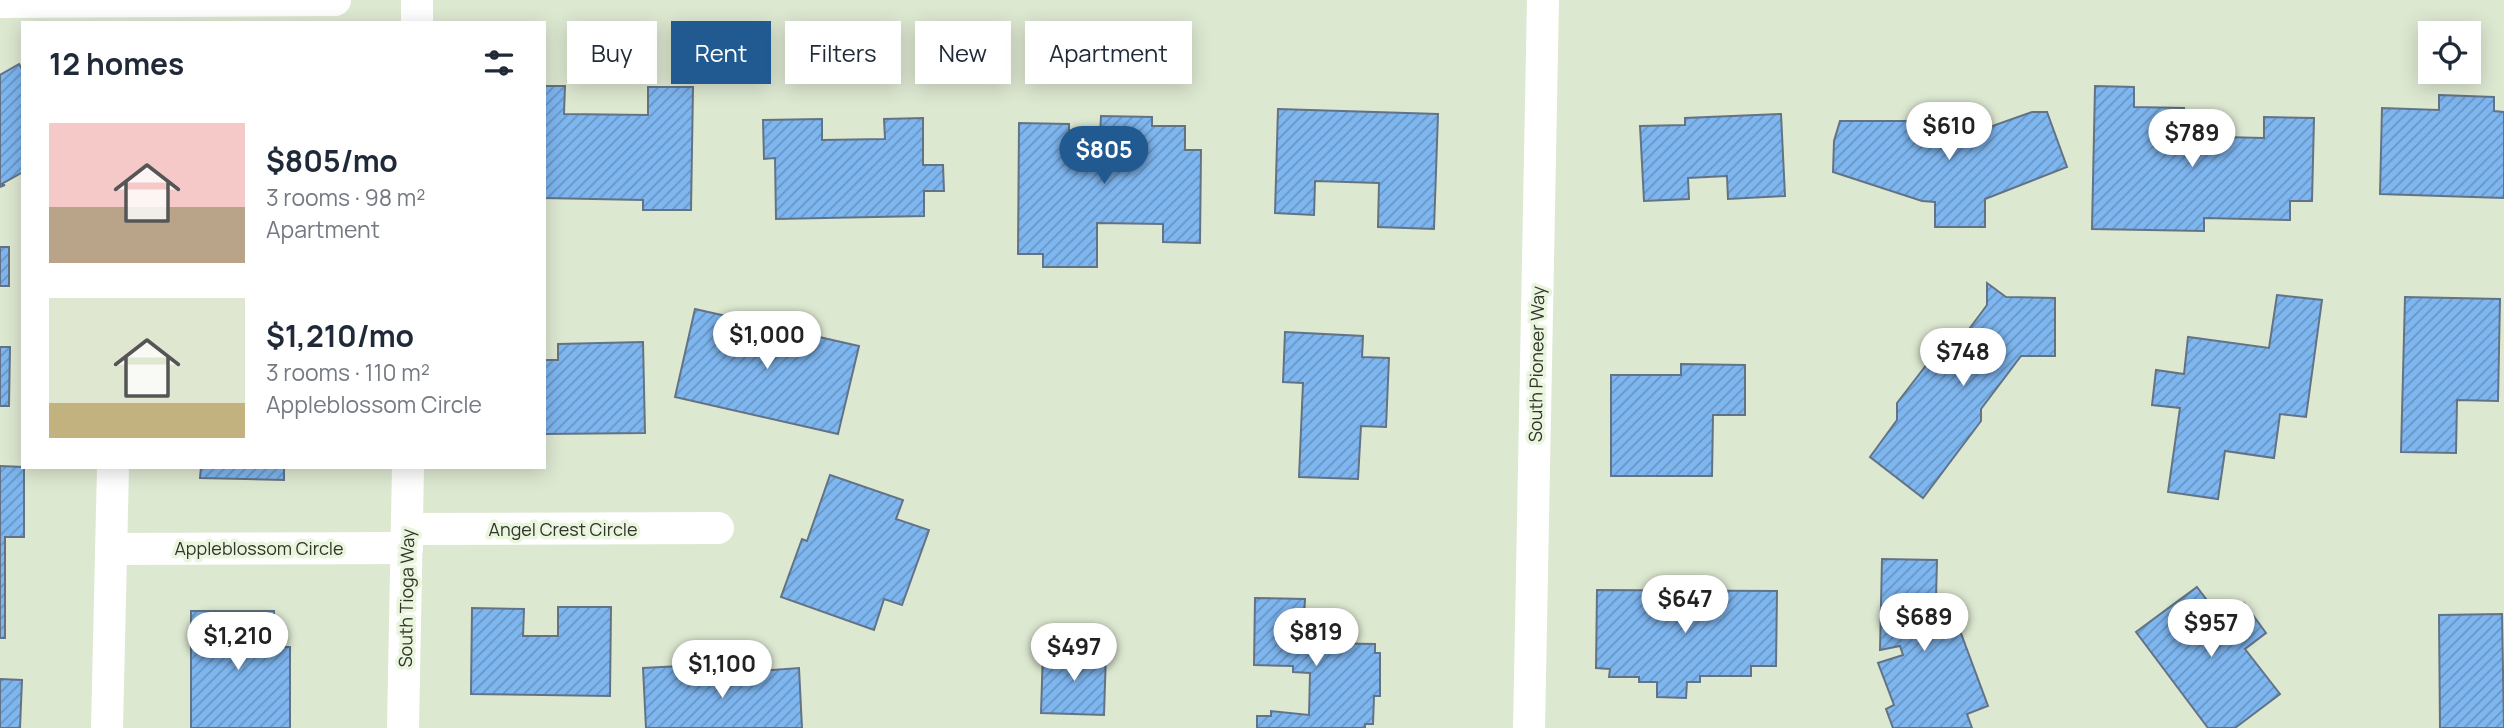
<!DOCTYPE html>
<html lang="en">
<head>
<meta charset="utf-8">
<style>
	body { margin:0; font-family:Manrope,sans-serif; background:#f2f2f3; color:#1f2937; height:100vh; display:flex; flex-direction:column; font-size:26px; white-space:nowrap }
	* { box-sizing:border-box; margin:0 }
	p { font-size:23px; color:#747a83 }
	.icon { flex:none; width:38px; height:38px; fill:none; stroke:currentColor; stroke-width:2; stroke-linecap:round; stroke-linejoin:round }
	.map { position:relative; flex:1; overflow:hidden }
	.drawer { position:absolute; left:21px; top:21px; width:525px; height:448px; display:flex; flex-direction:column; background:#fff; border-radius:0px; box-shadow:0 4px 18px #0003 }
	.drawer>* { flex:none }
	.hud { position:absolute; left:567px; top:21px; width:665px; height:63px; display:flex; gap:14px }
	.buttons { position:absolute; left:2418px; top:21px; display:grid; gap:14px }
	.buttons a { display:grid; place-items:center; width:63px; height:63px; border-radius:0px; background:#fff; box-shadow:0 4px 18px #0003; font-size:35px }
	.price { position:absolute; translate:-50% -60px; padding:0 16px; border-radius:24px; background:#fff; color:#222; font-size:23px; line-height:46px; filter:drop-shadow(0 2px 4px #0008) }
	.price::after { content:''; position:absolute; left:50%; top:42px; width:21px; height:16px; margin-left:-10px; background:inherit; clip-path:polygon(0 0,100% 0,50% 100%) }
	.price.active { background:#205a91; color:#fff }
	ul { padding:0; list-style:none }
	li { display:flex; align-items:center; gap:21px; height:175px; padding:0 28px }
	li span { display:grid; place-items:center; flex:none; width:196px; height:140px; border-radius:0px; color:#555 }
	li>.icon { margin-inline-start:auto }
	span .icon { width:84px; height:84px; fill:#fffc; stroke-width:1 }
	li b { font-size:30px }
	h2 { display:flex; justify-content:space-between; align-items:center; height:84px; padding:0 28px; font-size:30px }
	.pill { padding:0 24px; border-radius:0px; background:#fff; box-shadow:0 4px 18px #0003; font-size:24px; line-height:63px }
	.pill.active { background:#205a91; color:#fff }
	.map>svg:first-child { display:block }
	.building { fill:url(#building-hatch); stroke:#637385; stroke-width:2 }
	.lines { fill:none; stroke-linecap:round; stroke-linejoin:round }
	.street { stroke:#fff; stroke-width:32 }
	.labels { text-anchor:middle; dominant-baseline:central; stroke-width:7; stroke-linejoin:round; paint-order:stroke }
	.street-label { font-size:18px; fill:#31352c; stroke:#eaf5de }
</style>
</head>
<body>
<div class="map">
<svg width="2504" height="728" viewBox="0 0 2504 728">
	<defs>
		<pattern id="building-hatch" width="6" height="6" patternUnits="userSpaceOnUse" patternTransform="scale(1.75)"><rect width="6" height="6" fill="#7eb6f0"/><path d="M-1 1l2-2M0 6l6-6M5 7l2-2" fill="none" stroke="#6895c3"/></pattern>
	</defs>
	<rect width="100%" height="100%" fill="#dde8d1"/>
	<g class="building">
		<polygon points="19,64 23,71 23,172 0,185 5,185 0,187 0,75"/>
		<polygon points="544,86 565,86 564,114 648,115 648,87 693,87 691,210 643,210 643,200 544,198"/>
		<polygon points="2095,86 2134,87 2134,107 2184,108 2183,136 2264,138 2264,117 2314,118 2312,201 2290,201 2290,220 2204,218 2204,231 2092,229"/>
		<polygon points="2439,95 2494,97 2494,111 2504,112 2504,198 2380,194 2382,108 2439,110"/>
		<polygon points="1278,109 1438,114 1434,229 1378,227 1379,183 1315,181 1314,215 1275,213"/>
		<polygon points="2032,112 2047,112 2067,167 1985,199 1985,227 1935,227 1935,202 1922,201 1833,172 1834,141 1840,121 1918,121 1967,135"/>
		<polygon points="1781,114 1785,196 1728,199 1727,176 1688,178 1689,199 1644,201 1640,126 1685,125 1685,118"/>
		<polygon points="1101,116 1152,117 1152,126 1185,126 1185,150 1201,150 1200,243 1163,242 1163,224 1097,223 1097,267 1043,267 1043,254 1018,254 1019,123 1069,124 1069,136 1100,136"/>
		<polygon points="923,118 923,165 943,165 944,191 924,191 924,216 776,219 775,158 764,159 763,120 822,119 822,140 885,139 884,119"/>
		<rect x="0" y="247" width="9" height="39"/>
		<polygon points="1987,283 2006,297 2055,298 2055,356 2021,356 1981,409 1981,421 1923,498 1870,457 1897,420 1897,403 1934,355 1949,356 1987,305"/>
		<polygon points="2277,295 2322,300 2306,417 2280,414 2274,458 2225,451 2218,499 2168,492 2180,408 2152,405 2156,370 2184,374 2188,337 2269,348"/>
		<polygon points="2405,297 2500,299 2498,401 2457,400 2456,453 2401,452"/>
		<polygon points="695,309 859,346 838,434 675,397"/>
		<polygon points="1285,332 1363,336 1362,357 1389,358 1386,427 1361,426 1358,479 1299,477 1303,383 1283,382"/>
		<polygon points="643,342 645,433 544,434 544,360 558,360 558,344"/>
		<polygon points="0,347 10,347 9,406 0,406"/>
		<polygon points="1681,364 1745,365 1745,415 1713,415 1712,476 1611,476 1611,375 1681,375"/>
		<polygon points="0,466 24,467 24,537 5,537 5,638 0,638"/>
		<polygon points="201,467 284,467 284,480 200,478"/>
		<polygon points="830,475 903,500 896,519 929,530 902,605 884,599 874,630 781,597 802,539 807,541"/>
		<polygon points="1882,559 1937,560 1935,636 1959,628 1988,706 1967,714 1972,728 1893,728 1886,709 1894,705 1878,663 1903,655 1900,646 1880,650"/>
		<polygon points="2197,587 2222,620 2244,603 2266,633 2245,649 2280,694 2235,728 2208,728 2136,632"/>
		<polygon points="1597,590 1777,591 1776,666 1751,666 1751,676 1700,676 1700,682 1687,682 1686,698 1657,697 1657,682 1639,682 1639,677 1609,677 1610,669 1596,668"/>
		<polygon points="1255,598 1305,599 1304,618 1316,618 1315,643 1375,644 1375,653 1380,653 1380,696 1374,696 1373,724 1365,724 1365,728 1257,728 1257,716 1271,716 1271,711 1309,715 1310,673 1293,672 1293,666 1254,665"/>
		<polygon points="558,607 611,607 610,696 471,694 472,608 524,609 523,636 558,636"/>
		<polygon points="191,611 274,611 274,647 290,647 290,728 191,728"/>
		<polygon points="2502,614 2504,728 2440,728 2439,615"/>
		<polygon points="1043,651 1106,653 1104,715 1041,713"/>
		<polygon points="700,665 701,685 743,683 743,672 799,668 802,728 646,728 643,668"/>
		<polygon points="0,679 22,680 20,728 0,728"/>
	</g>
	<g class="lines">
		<g class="street">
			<polyline points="0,2 335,0"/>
			<polyline points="417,23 417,0"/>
			<polyline points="407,529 718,528"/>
			<polyline points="111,549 407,548"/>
			<polyline points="107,728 113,467"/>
			<polyline points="403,728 408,467"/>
			<polyline points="1529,728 1543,0"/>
		</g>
	</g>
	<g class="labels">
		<g class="street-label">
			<text transform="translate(1536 364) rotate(-89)">South Pioneer Way</text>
			<text x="563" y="529">Angel Crest Circle</text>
			<text x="259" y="548">Appleblossom Circle</text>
			<text transform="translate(406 598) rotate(-89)">South Tioga Way</text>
		</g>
	</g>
</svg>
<div class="buttons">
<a><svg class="icon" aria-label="locate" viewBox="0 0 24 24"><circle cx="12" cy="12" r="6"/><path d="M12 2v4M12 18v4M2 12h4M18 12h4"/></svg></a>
</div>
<b class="price" style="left:1949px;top:162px">$610</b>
<b class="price" style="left:2192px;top:169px">$789</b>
<b class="price active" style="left:1104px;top:186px">$805</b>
<b class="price" style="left:767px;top:371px">$1,000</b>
<b class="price" style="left:1963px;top:388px">$748</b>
<b class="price" style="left:1685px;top:635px">$647</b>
<b class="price" style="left:1924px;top:653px">$689</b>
<b class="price" style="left:2211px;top:659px">$957</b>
<b class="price" style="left:1316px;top:668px">$819</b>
<b class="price" style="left:238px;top:672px">$1,210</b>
<b class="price" style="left:1074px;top:683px">$497</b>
<b class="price" style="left:722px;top:700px">$1,100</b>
<div class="hud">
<a class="pill">Buy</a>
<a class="pill active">Rent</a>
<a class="pill">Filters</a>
<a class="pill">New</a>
<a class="pill">Apartment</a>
</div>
<section class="drawer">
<h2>12 homes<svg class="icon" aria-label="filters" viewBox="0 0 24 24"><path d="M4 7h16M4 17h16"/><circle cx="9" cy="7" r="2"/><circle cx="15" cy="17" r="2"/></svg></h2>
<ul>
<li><span style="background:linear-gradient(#f6c9c9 60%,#b9a48a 0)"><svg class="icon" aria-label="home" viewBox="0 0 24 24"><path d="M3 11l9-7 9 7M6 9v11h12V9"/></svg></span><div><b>$805/mo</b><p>3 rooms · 98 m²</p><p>Apartment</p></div></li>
<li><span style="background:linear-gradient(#dfe7d0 75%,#c2b280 0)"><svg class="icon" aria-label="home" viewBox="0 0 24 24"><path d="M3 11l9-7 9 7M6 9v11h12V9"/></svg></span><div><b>$1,210/mo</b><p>3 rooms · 110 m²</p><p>Appleblossom Circle</p></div></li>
</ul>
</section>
</div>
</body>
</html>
